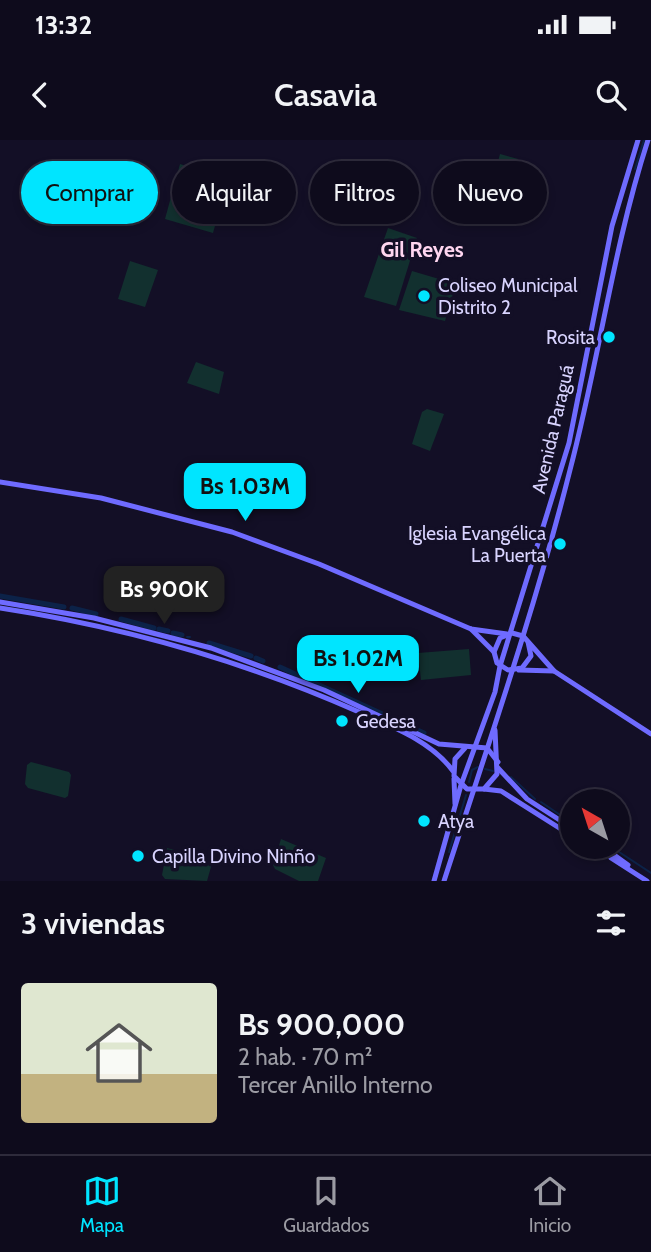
<!DOCTYPE html>
<html lang="es">
<head>
<meta charset="utf-8">
<style>
	body { margin:0; font-family:Cabin,sans-serif; background:#1c1929; color:#f1f3f6; height:100vh; display:flex; flex-direction:column; font-size:26px; white-space:nowrap }
	* { box-sizing:border-box; margin:0 }
	p { font-size:23px; color:#9b9ba3 }
	.icon { flex:none; width:38px; height:38px; fill:none; stroke:currentColor; stroke-width:2; stroke-linecap:round; stroke-linejoin:round }
	.map { position:relative; height:741px; overflow:hidden }
	.sheet { display:flex; flex-direction:column; background:#0e0b1c; flex:1 }
	.sheet>* { flex:none }
	.hud { position:absolute; left:21px; top:21px; width:609px; height:63px; display:flex; gap:14px }
	.needle { width:46px; rotate:321deg }
	.controls { position:absolute; left:560px; top:649px; display:grid; gap:14px }
	.controls a { display:grid; place-items:center; width:70px; height:70px; border-radius:50%; background:#0e0b1c; box-shadow:0 4px 10px #0003,0 0 0 2px #2e2b3b; font-size:35px }
	.price { position:absolute; translate:-50% -60px; padding:0 16px; border-radius:14px; background:#00e5ff; color:#111; font-size:23px; line-height:46px; filter:drop-shadow(0 2px 4px #0008) }
	.price::after { content:''; position:absolute; left:50%; top:42px; width:21px; height:16px; margin-left:-10px; background:inherit; clip-path:polygon(0 0,100% 0,50% 100%) }
	.price.selected { background:#222; color:#fff }
	ul { padding:0; list-style:none }
	li { display:flex; align-items:center; gap:21px; height:175px; padding:0 21px }
	li span { display:grid; place-items:center; flex:none; width:196px; height:140px; border-radius:7px; color:#555 }
	li>.icon { margin-inline-start:auto }
	span .icon { width:84px; height:84px; fill:#fffc; stroke-width:1 }
	li b { font-size:30px }
	h2 { display:flex; justify-content:space-between; align-items:center; height:84px; padding:0 21px; font-size:30px }
	.tag { padding:0 24px; border-radius:32px; background:#0e0b1c; box-shadow:0 4px 10px #0003,0 0 0 2px #2e2b3b; font-size:24px; line-height:63px }
	.tag.selected { background:#00e5ff; color:#111 }
	.status { display:flex; justify-content:space-between; align-items:center; height:49px; padding:0 35px; background:#0e0b1c; direction:ltr }
	.status svg { height:19px; fill:currentColor }
	header { display:flex; justify-content:space-between; align-items:center; height:91px; padding:0 21px; background:#0e0b1c; font-size:32px; font-weight:600 }
	.tab-bar { display:flex; justify-content:space-around; align-items:center; height:98px; border-top:2px solid #2e2b3b; background:#0e0b1c; font-size:19px; color:#9b9ba3 }
	.tab-bar a { display:grid; justify-items:center; gap:4px }
	.tab-bar .selected { color:#00e5ff }
	.map>svg:first-child { display:block }
	.green { fill:#12302f }
	.lines { fill:none; stroke-linecap:round; stroke-linejoin:round }
	.stream { stroke:#0c2248; stroke-width:2 }
	.canal { stroke:#0c2248; stroke-width:5 }
	.secondary { stroke:#6f6bff; stroke-width:5 }
	.poi-dot { fill:#00e5ff; stroke:#130f26; stroke-width:2.5 }
	.labels { text-anchor:middle; dominant-baseline:central; stroke-width:7; stroke-linejoin:round; paint-order:stroke }
	.poi-label { font-size:19px; fill:#d9d4ff; stroke:#130f26; text-anchor:start }
	.street-label { font-size:19px; fill:#d9d4ff; stroke:#130f26 }
	.neighbourhood-label { font-size:21px; font-weight:bold; fill:#ffd6f0; stroke:#130f26 }
</style>
</head>
<body>
<div class="status"><b>13:32</b><svg viewBox="0 0 49 12"><path d="M0 12V9h3v3zM5 12V6h3v6zM10 12V3h3v9zM15 12V0h3v12zM26 1h20v11H26zM47 4h2v5h-2z"/></svg></div>
<header><svg class="icon" aria-label="back" viewBox="0 0 24 24"><path d="M15 5l-7 7 7 7"/></svg>Casavia<svg class="icon" aria-label="search" viewBox="0 0 24 24"><circle cx="10" cy="10" r="6"/><path d="M15 15l6 6"/></svg></header>
<div class="map">
<svg width="651" height="741" viewBox="0 0 651 741">
	<rect width="100%" height="100%" fill="#130f26"/>
	<g class="green">
		<polygon points="500,14 518,19 508,56 490,51"/>
		<polygon points="180,24 228,39 213,93 165,79"/>
		<polygon points="388,88 417,98 396,166 364,157"/>
		<polygon points="130,121 158,130 145,167 118,159"/>
		<polygon points="412,131 456,144 445,181 399,170"/>
		<polygon points="196,222 224,232 219,254 187,243"/>
		<polygon points="427,269 444,274 430,311 412,304 422,272"/>
		<polygon points="469,509 471,535 421,540 418,513"/>
		<polygon points="31,622 69,632 71,635 68,656 65,658 28,648 25,644 27,625"/>
		<polygon points="281,699 326,718 318,741 299,741 275,729 273,725"/>
		<polygon points="167,708 213,720 207,741 165,739 162,735"/>
	</g>
	<g class="lines">
		<g class="stream">
			<polyline points="635,29 644,0"/>
			<polyline points="187,497 190,497"/>
			<polyline points="485,629 493,631"/>
			<polyline points="511,637 535,659"/>
			<polyline points="469,642 472,630 478,627"/>
			<polyline points="541,662 572,683"/>
			<polyline points="613,708 651,733"/>
			<polyline points="449,712 466,655"/>
		</g>
		<g class="canal">
			<polyline points="0,456 64,467"/>
			<polyline points="72,468 96,474"/>
			<polyline points="121,479 154,488"/>
			<polyline points="159,489 168,491"/>
			<polyline points="173,493 182,495"/>
			<polyline points="209,503 251,516"/>
			<polyline points="256,518 263,521"/>
			<polyline points="280,527 424,593"/>
		</g>
		<g class="secondary">
			<polyline points="0,342 101,358 232,392 319,424 471,489 507,494"/>
			<polyline points="0,462 94,478 211,508 324,550 439,604 487,608 498,622"/>
			<path d="M0,468C124,487 244,521 359,572C393,587 431,601 453,631"/>
			<polyline points="471,489 494,512"/>
			<polyline points="528,502 531,516 522,528 508,530 497,523 494,512 500,498 512,493 523,496 554,531 651,594"/>
			<polyline points="519,530 554,531"/>
			<polyline points="465,608 455,619 454,636 467,649 484,649 497,634 495,590"/>
			<polyline points="498,628 527,659 572,688"/>
			<polyline points="454,639 455,664"/>
			<polyline points="484,649 501,651 572,696"/>
			<polyline points="595,707 608,711 611,718 647,741"/>
			<polyline points="610,712 628,725"/>
			<polyline points="434,741 461,645 495,552 500,526 569,303 612,86 638,0"/>
			<path d="M444,741C488,605 535,469 570,330C599,220 613,108 648,0"/>
		</g>
	</g>
	<g class="poi-dot">
		<circle cx="424" cy="156" r="7"/>
		<circle cx="609" cy="197" r="7"/>
		<circle cx="560" cy="404" r="7"/>
		<circle cx="342" cy="581" r="7"/>
		<circle cx="424" cy="681" r="7"/>
		<circle cx="138" cy="716" r="7"/>
	</g>
	<g class="labels">
		<g class="poi-label">
			<text x="438" y="145">Coliseo Municipal<tspan x="438" dy="22">Distrito 2</tspan></text>
			<text x="595" y="197" text-anchor="end">Rosita</text>
			<text x="546" y="393" text-anchor="end">Iglesia Evangélica<tspan x="546" dy="22">La Puerta</tspan></text>
			<text x="356" y="581">Gedesa</text>
			<text x="438" y="681">Atya</text>
			<text x="152" y="716">Capilla Divino Ninño</text>
		</g>
		<g class="street-label">
			<text transform="translate(553 289) rotate(-77)">Avenida Paraguá</text>
		</g>
		<g class="neighbourhood-label">
			<text x="422" y="109">Gil Reyes</text>
		</g>
	</g>
</svg>
<div class="controls">
<a><svg class="needle" viewBox="-14 -14 28 28"><path d="M0-13l5 13h-10z" fill="#e53935"/><path d="M0 13l5-13h-10z" fill="#9b9ba3"/></svg></a>
</div>
<b class="price" style="left:245px;top:383px">Bs 1.03M</b>
<b class="price selected" style="left:164px;top:486px">Bs 900K</b>
<b class="price" style="left:358px;top:555px">Bs 1.02M</b>
<div class="hud">
<a class="tag selected">Comprar</a>
<a class="tag">Alquilar</a>
<a class="tag">Filtros</a>
<a class="tag">Nuevo</a>
</div>
</div>
<section class="sheet">
<h2>3 viviendas<svg class="icon" aria-label="filters" viewBox="0 0 24 24"><path d="M4 7h16M4 17h16"/><circle cx="9" cy="7" r="2"/><circle cx="15" cy="17" r="2"/></svg></h2>
<ul>
<li><span style="background:linear-gradient(#dfe7d0 65%,#c2b280 0)"><svg class="icon" aria-label="home" viewBox="0 0 24 24"><path d="M3 11l9-7 9 7M6 9v11h12V9"/></svg></span><div><b>Bs 900,000</b><p>2 hab. · 70 m²</p><p>Tercer Anillo Interno</p></div></li>
</ul>
</section>
<nav class="tab-bar">
<a class="selected"><svg class="icon" aria-label="map" viewBox="0 0 24 24"><path d="M3 6l6-2 6 2 6-2v14l-6 2-6-2-6 2zM9 4v14M15 6v14"/></svg>Mapa</a>
<a><svg class="icon" aria-label="saved" viewBox="0 0 24 24"><path d="M7 4h10v16l-5-4-5 4z"/></svg>Guardados</a>
<a><svg class="icon" aria-label="home" viewBox="0 0 24 24"><path d="M3 11l9-7 9 7M6 9v11h12V9"/></svg>Inicio</a>
</nav>
</body>
</html>
